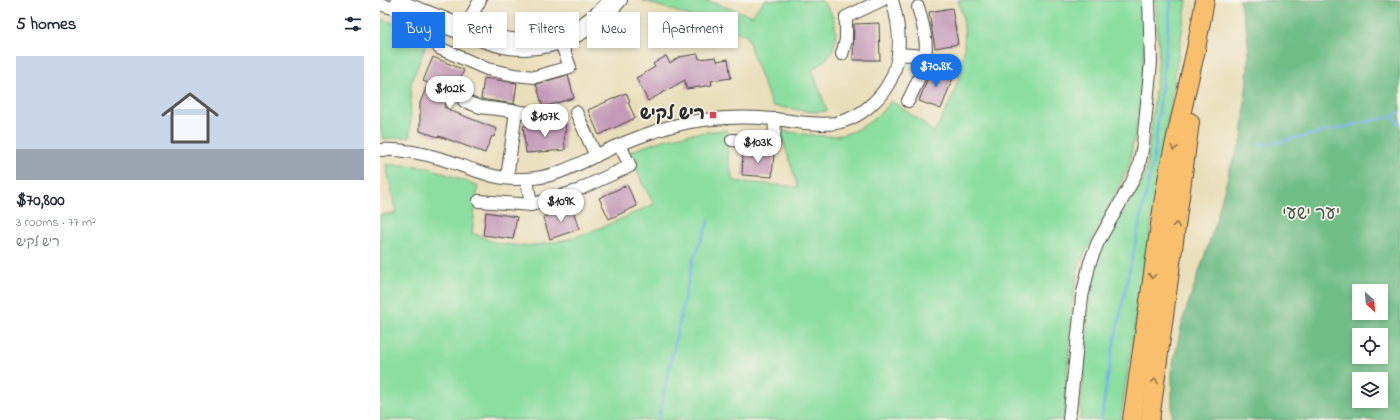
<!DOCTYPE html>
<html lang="en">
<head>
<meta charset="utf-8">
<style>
	body { margin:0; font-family:"Indie Flower","Playpen Sans Hebrew",sans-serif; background:#f6f6f7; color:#1f2937; height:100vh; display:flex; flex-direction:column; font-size:15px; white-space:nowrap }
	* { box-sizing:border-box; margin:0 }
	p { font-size:13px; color:#747a83 }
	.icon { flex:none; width:22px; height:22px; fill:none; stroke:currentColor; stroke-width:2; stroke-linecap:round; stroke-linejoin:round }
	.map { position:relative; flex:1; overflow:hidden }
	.sheet { display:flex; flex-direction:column; background:#fff; width:380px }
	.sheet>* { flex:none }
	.banner { position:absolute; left:12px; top:12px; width:380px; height:36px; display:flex; gap:8px }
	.needle { width:26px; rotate:154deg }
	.buttons { position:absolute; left:972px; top:284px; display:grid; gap:8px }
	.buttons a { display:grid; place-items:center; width:36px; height:36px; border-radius:0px; background:#fff; box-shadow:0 2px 6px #0003; font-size:20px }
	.price { position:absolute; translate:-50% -34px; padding:0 9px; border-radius:14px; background:#fff; color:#222; font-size:13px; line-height:26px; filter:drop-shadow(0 1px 2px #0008) }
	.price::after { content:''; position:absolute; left:50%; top:24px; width:12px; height:9px; margin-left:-6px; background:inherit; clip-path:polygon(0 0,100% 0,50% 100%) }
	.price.on { background:#1a73e8; color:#fff }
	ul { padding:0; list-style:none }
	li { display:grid; align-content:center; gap:8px; height:212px; padding:0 16px }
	li span { display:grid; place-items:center; height:124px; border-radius:0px; color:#555 }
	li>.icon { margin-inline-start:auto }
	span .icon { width:72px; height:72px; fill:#fffc; stroke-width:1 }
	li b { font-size:17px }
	h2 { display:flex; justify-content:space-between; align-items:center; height:48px; padding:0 16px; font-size:17px }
	.pill { padding:0 14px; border-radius:0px; background:#fff; box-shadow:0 2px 6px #0003; font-size:14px; line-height:36px }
	.pill.on { background:#1a73e8; color:#fff }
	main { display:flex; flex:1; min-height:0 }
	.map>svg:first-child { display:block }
	.green { fill:#8bdea0; stroke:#5b8466 }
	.forest { fill:#70bd86; stroke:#4e7458; fill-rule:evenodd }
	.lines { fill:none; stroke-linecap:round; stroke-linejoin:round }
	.stream { stroke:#76b1e7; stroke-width:2.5 }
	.building { fill:#c39ab8 }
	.minor-casing { stroke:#484640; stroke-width:14 }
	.highway-casing { stroke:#484640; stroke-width:20 }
	.minor { stroke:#fff; stroke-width:12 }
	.highway { stroke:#f9bf6d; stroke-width:18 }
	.oneway { stroke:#92754c }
	.poi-dot { fill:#d1495b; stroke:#f7f3e8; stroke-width:1.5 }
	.labels { text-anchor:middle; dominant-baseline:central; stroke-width:3.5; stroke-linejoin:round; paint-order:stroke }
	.poi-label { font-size:18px; font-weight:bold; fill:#2b2b2b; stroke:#f7f3e8; text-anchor:end }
	.park-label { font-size:18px; fill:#435848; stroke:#f7f3e8 }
</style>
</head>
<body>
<main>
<section class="sheet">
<h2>5 homes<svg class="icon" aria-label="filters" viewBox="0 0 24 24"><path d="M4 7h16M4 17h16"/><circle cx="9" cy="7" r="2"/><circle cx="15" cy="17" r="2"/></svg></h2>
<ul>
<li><span style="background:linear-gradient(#c9d6e8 75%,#9aa5b1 0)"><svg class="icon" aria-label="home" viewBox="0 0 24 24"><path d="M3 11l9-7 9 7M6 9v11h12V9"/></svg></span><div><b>$70,800</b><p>3 rooms · 77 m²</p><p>ריש לקיש</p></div></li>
</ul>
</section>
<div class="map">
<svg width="1020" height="420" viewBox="0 0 1020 420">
	<rect width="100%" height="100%" fill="#f7f3e8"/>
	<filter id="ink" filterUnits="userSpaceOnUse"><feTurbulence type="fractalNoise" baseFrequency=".025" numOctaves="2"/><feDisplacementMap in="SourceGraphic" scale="8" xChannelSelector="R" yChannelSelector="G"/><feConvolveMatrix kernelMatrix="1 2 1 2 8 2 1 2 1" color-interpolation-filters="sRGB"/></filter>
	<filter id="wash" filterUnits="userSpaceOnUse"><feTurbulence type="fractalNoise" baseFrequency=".012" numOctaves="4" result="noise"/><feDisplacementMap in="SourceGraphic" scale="16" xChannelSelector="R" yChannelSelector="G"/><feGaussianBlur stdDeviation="0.9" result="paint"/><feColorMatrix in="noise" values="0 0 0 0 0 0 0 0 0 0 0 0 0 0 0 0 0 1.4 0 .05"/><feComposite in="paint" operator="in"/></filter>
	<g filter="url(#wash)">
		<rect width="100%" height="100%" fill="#e9deba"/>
		<g class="green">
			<path d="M261,0H324L373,16L376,10L385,0H440C455,11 460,34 452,51C448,59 440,65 432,69L447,111L434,112L392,106L374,59L367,35Z"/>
			<path d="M578,0H763L765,38L759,112L749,164L738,189L699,265L692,303L684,420H0V215L16,213L6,165H27L47,167L98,186L92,233C100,236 109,241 118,243C173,254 225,226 274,204L262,183L250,152C280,139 313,132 347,130L348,159L353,181L418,187L400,131C415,132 437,137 452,136C475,135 498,119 511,101L538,119L554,132C575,97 587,66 584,24C583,16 580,8 578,0Z"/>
			<polygon points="776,0 807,0 744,394 741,420 700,420 711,275 727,239 761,184 767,167 779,55"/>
			<polygon points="0,19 50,35 31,83 30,137 3,139 0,125"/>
		</g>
		<path class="forest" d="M859,0H1020V420H792V369L803,319L834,228L850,168L862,140L869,53L867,31ZM979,291H1001V313H979ZM979,335H1001V357H979ZM979,379H1001V401H979Z"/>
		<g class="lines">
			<g class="stream">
				<polyline points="1012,116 1020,124"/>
				<polyline points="877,145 899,142 1012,116 1020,112"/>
				<polyline points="278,420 313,260 329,220"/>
				<polyline points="721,420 730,362 774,156 791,0"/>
			</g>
		</g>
		<g id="blocks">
			<g class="building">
				<polygon points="572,8 578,44 555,48 549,12"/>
				<polygon points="499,23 500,60 473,60 474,24"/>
				<polygon points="318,54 319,59 336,57 337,61 348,59 351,78 331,81 332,85 306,89 305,80 268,101 256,78 275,67 273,64 286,56 290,63 299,57"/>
				<polygon points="53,57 84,70 74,94 71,92 64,107 70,109 69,110 117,129 114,137 112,136 105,153 59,136 58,137 40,131 40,103 48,83 43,81"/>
				<polygon points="552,67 574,75 561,109 539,101"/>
				<polygon points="188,75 194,98 163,107 156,84"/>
				<polygon points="104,78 137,83 134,104 101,99"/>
				<polygon points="246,93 250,101 248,102 255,118 219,135 208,110"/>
				<polygon points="185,122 186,132 184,132 185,150 146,153 143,126"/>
				<polygon points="363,152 394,154 392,177 362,175"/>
				<polygon points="247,185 257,206 229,219 219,198"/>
				<polygon points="192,207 199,229 170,239 163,217"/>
				<polygon points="106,212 137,217 133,239 103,235"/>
			</g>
		</g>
	</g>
	<g filter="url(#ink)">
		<use href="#blocks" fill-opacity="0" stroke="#484640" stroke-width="1"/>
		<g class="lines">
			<g class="minor-casing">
				<g id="minor">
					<polyline points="17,0 77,23"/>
					<path d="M0,4C29,13 57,25 86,35C100,40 114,46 129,48C173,54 214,33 241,0"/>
					<path d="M96,30C104,33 112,36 120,37C161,46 202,32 229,0"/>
					<polyline points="82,33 100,0"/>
					<polyline points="59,48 107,69 134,75 155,77 190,67 181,43"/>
					<polyline points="462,54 466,40 466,17 502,0"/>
					<polyline points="518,54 545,56"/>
					<polyline points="84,101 100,107 150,113"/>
					<path d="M528,101C534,89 541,76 544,63C549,45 543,24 538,7"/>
					<polyline points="196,112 216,156"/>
					<polyline points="352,140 394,144 395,119"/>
					<path d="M0,150C21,149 42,153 62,159C88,167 113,180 141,179C176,179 201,162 232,148C253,139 275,130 297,125C330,117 359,116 394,119C414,121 435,126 456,123C471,120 484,112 494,102C523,75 523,36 512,0"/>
					<polyline points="127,178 136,111"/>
					<polyline points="147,179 151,205"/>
					<polyline points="202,188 250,166 240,145"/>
					<polyline points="99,201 151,205 197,191"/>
					<polyline points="689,420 702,297 710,262 718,242 752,182 759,166 763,144 771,62 769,0"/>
				</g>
			</g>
			<g class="highway-casing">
				<g id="highway">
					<polyline points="752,420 782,211 789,168 816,49 825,0"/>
					<polyline points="770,420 810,122"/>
				</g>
			</g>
			<use href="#minor" class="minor"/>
			<use href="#highway" class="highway"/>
		</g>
		<defs><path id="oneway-chevron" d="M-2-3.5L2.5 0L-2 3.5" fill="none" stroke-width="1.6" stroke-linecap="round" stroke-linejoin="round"/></defs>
		<g class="oneway">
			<use href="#oneway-chevron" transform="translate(794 148) rotate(103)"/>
			<use href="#oneway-chevron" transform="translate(796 225) rotate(-82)"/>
			<use href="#oneway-chevron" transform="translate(772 276) rotate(98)"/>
			<use href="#oneway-chevron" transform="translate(775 381) rotate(-82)"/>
		</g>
	</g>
	<rect class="poi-dot" x="329" y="111" width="8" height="8" rx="2"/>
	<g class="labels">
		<g class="poi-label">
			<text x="325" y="115">ריש לקיש</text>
		</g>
		<g class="park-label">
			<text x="931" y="215">יער ישעי</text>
		</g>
	</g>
</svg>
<div class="buttons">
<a><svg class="needle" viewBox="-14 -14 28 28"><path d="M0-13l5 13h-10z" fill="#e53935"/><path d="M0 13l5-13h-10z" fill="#747a83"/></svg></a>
<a><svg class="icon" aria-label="locate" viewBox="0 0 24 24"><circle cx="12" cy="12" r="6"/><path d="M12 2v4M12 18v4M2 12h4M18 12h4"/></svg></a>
<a><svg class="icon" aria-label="layers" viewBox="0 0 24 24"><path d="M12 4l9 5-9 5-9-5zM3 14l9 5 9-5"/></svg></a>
</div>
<b class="price on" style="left:556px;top:88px">$70.8K</b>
<b class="price" style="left:70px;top:110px">$102K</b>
<b class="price" style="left:165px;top:138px">$107K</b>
<b class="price" style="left:378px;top:164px">$103K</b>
<b class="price" style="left:181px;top:223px">$109K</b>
<div class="banner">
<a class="pill on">Buy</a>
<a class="pill">Rent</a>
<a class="pill">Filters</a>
<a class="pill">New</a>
<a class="pill">Apartment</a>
</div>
</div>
</main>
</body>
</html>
